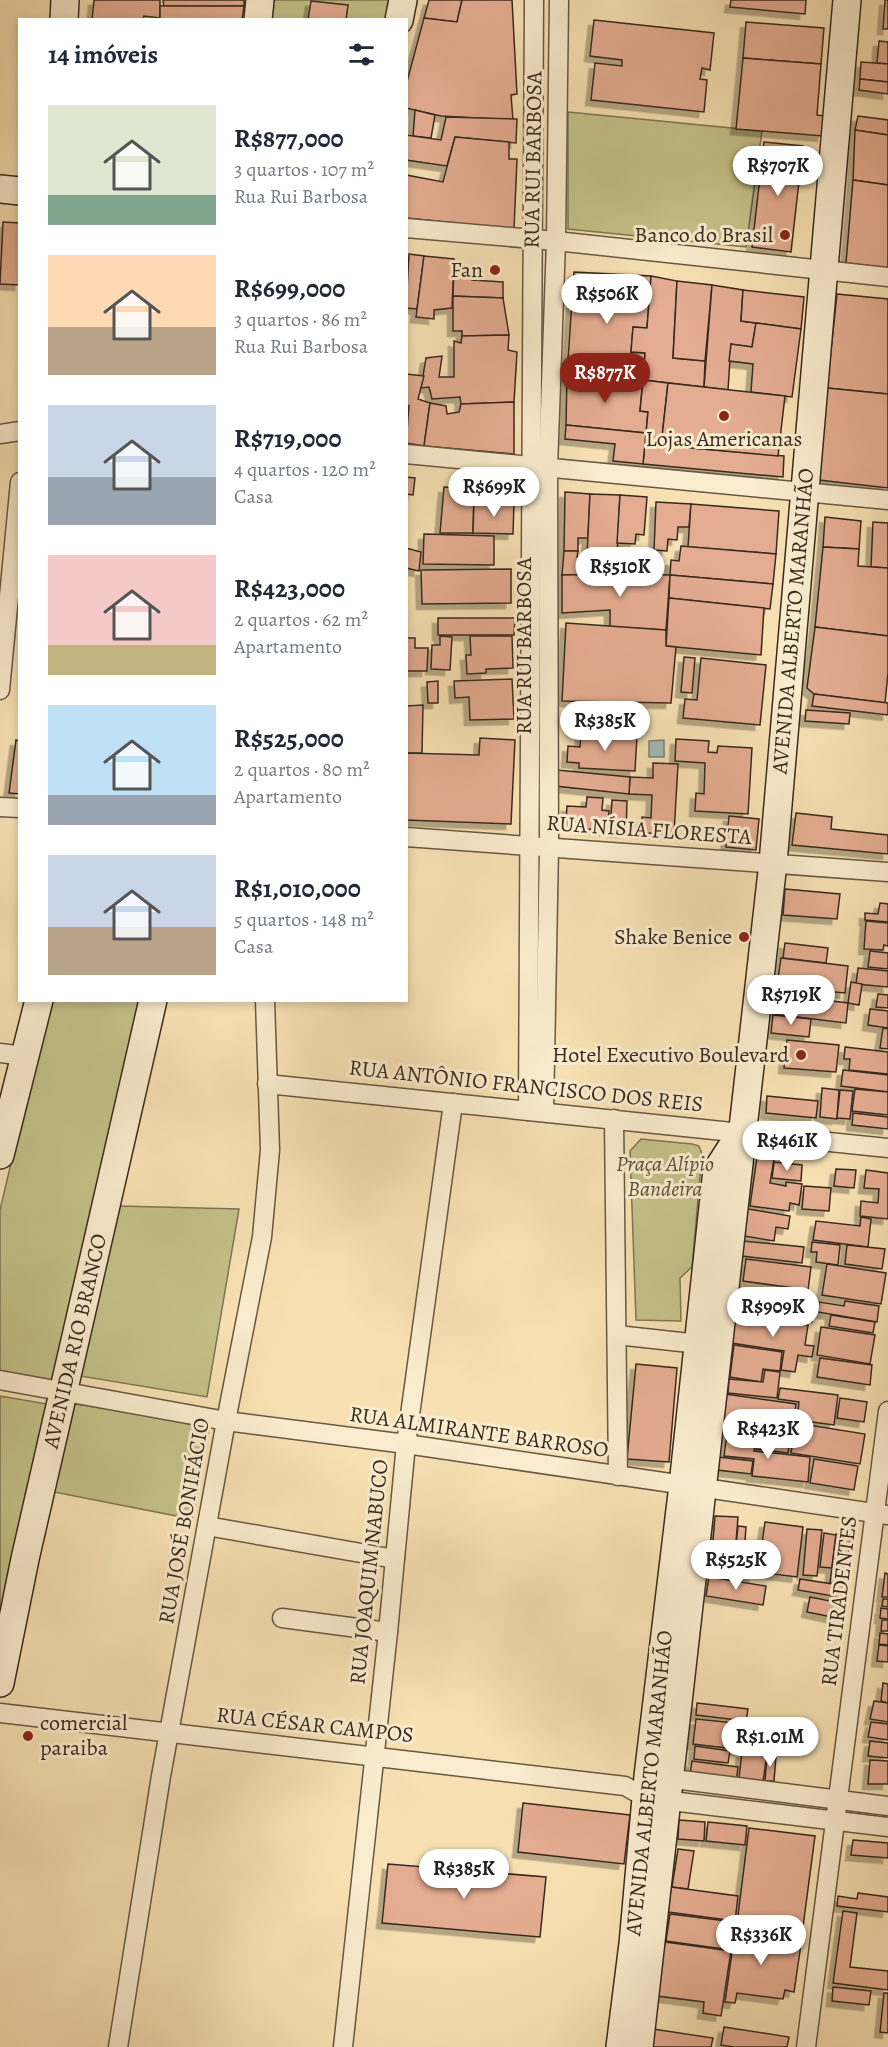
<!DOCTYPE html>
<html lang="pt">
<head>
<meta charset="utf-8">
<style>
	body { margin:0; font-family:Alegreya,serif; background:#f6f6f7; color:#1f2937; height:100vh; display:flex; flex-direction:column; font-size:22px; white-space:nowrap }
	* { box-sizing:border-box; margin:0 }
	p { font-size:20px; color:#747a83 }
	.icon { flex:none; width:33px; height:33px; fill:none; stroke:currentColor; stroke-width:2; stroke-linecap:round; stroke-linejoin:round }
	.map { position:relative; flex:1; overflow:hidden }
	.sheet { position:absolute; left:18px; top:18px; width:390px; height:984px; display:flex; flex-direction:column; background:#fff; border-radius:0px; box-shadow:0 3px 9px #0003 }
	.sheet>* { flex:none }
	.price { position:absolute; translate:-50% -51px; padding:0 14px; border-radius:21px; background:#fff; color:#222; font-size:20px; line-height:39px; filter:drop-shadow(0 2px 3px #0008) }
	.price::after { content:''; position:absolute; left:50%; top:36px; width:18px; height:14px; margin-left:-9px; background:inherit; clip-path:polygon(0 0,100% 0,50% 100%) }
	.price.on { background:#8f2418; color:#fff }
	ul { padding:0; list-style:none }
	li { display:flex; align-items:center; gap:18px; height:150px; padding:0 30px }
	li span { display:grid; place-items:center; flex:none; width:168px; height:120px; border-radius:0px; color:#555 }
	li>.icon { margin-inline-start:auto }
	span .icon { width:72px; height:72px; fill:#fffc; stroke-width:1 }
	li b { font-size:26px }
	h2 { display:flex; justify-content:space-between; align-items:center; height:72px; padding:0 30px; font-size:26px }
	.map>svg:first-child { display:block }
	.green { fill:#c4c188; stroke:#7e7654; stroke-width:1.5 }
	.water { fill:#a2bbb8; stroke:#78817b; stroke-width:1.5 }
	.building { fill:#e4ac91; stroke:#392a1f; stroke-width:1.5; filter:url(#shadow) }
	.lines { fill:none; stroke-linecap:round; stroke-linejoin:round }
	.minor-casing { stroke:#685844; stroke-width:21 }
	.secondary-casing { stroke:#392a1f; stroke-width:30 }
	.minor { stroke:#faecce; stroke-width:18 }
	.secondary { stroke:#faecce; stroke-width:27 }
	.poi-dot { fill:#8f2418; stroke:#faecce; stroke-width:2 }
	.labels { text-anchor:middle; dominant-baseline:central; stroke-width:6; stroke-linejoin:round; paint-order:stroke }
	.street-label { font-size:22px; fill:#392a1f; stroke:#faecce }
	.poi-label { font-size:22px; fill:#392a1f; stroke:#faecce; text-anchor:end }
	.park-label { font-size:22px; font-style:italic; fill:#5c5039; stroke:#faecce }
</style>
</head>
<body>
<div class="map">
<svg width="888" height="2047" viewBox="0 0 888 2047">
	<defs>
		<filter id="shadow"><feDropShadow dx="-5.5" dy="5.5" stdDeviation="0" flood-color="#0004"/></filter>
	</defs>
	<rect width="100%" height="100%" fill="#f7e1b3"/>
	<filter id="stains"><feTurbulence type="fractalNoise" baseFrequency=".00333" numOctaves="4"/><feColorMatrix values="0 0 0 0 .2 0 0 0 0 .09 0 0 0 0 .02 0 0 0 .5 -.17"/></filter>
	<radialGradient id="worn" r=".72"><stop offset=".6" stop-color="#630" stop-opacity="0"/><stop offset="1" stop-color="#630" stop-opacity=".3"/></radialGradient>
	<g class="green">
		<polygon points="271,0 391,0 387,19 269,20"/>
		<polygon points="568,112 762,131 746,247 568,229"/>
		<polygon points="49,1001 144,1001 53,1383 0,1374 0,1210"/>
		<polygon points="641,1139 692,1144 699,1146 702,1154 692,1267 680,1278 681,1321 636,1320 630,1151"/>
		<polygon points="118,1206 239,1209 207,1397 80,1376"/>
		<polygon points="0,1396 47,1404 0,1638"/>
		<polygon points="75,1404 210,1424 192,1519 54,1492"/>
	</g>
	<polygon class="water" points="664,740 664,757 649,757 649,741"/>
	<g class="building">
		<polygon points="94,0 160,0 160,18 144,16 143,20 92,20"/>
		<polygon points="163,0 244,0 244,6 164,6"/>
		<polygon points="429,0 462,0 457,22 424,18"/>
		<polygon points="462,0 512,0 517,94 511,95 513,120 441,116 406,108 406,85 424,18 457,22"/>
		<polygon points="731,0 806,0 805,14 730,7"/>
		<polygon points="885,0 888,0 888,29 883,29"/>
		<polygon points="311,1 348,5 346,20 308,20"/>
		<polygon points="160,6 244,6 242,20 160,20"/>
		<polygon points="594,20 714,33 710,70 702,68 700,79 707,80 704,112 591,100 595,63 622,66 622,60 590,56"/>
		<polygon points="746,22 824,28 821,64 743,58"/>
		<polygon points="879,41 888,42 888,64 877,63"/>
		<polygon points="743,58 821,64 817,115 825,116 823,136 736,129"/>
		<polygon points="861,62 888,64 888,82 860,79"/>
		<polygon points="860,79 888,82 888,94 859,90"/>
		<polygon points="415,110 435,115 431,138 413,136"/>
		<polygon points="858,116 888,120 888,135 855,130"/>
		<polygon points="446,117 517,119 516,143 455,137 447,166 406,160 406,135 441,140"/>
		<polygon points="855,130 888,135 888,185 853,180"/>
		<polygon points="455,137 509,142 509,159 517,159 514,229 406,218 406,175 443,182"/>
		<polygon points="764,142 803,146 791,252 752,247"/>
		<polygon points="853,180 888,185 888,268 846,263"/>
		<polygon points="3,222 20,223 20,285 0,284"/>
		<polygon points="409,254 424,256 417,309 406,308"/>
		<polygon points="424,256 454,259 452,308 434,310 434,319 416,317"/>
		<polygon points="454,270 473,271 472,280 503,282 503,298 453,296"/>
		<polygon points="574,272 651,276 647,328 633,327 631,352 645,353 643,380 567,375"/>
		<polygon points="651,276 677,281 673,358 705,361 704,387 643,380 645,353 631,352 633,327 647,328"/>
		<polygon points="677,281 712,285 705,361 673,358"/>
		<polygon points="712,285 743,290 741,321 756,323 752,347 731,344 728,390 704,387"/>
		<polygon points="743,290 804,297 801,329 741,321"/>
		<polygon points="837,294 888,299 888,394 827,388"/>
		<polygon points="453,296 503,298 509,335 462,336 462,331 453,331"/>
		<polygon points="756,323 801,329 792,397 751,392 753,364 729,361 731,344 752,347"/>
		<polygon points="509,335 508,350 517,352 514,402 461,404 460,397 432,399 429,387 421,388 426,358 442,356 439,377 454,377 454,341 461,343 462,336"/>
		<polygon points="406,374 424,376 418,399 430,403 424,446 406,443 409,406 406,404"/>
		<polygon points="567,375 643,380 640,411 648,412 646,433 566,425"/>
		<polygon points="643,380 668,383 662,437 665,437 664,441 681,443 681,447 784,456 783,477 643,464 648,412 640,411"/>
		<polygon points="668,383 785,396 778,456 681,447 681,443 664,441 665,437 662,437"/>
		<polygon points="827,388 888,394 888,488 819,480"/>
		<polygon points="514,402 514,454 424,446 430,403 446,406 447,414 459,412 461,404"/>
		<polygon points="566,425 646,433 643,464 613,461 615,444 565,439"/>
		<polygon points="406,477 415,478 413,495 406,494"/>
		<polygon points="444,487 474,490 473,533 440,533"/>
		<polygon points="565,492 590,494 588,538 578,538 578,551 564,551"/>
		<polygon points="590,494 620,495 617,557 587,556"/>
		<polygon points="620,495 647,497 644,535 636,534 635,544 617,543"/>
		<polygon points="474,501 514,502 513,534 473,533"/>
		<polygon points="656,502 691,504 689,527 678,527 677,540 668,539 667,551 654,550"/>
		<polygon points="691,504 779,511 776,554 688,547"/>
		<polygon points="825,517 861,521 859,549 823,547"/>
		<polygon points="873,522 888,523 888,568 871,567"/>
		<polygon points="424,534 494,536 494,565 423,564"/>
		<polygon points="681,546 776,554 773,584 670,575 671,560 679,561"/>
		<polygon points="823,547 859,549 858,566 888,568 888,636 815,627"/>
		<polygon points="406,548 421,552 419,571 406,568"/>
		<polygon points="564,551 578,551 577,557 617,557 616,574 562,575"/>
		<polygon points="511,569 511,603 422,604 421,570"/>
		<polygon points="616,574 670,575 666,630 610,627 610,610 562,613 562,575"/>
		<polygon points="670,575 773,584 770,609 669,598"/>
		<polygon points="669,598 764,608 761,655 666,646"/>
		<polygon points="438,618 515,618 514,635 438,635"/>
		<polygon points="566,623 666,630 666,646 676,647 671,703 562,701"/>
		<polygon points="815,627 888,636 888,673 885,703 814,694 807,688"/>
		<polygon points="440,636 452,637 450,670 431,669 432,645 440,645"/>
		<polygon points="470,636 512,636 513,668 486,669 486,673 467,674 466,655 471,655"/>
		<polygon points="406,638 415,638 415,648 428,648 427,671 406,671"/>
		<polygon points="684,657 695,658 692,693 681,692"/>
		<polygon points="701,658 766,665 760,725 683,718 685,699 697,700"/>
		<polygon points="512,679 514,719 470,720 469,697 455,698 454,681"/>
		<polygon points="438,681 438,703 428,703 427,682"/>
		<polygon points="814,694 888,703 888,715 812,706"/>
		<polygon points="423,705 422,753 406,753 406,706"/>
		<polygon points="806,710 850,713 849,724 805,721"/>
		<polygon points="581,732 637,735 635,771 579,768 579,763 567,762 568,746 580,747"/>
		<polygon points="480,738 515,740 511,824 406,820 406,753 479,755"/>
		<polygon points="676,739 709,741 708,752 717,753 718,746 752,748 748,814 695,811 696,793 704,794 705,763 675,761"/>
		<polygon points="16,740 20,741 20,794 9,793"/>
		<polygon points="653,763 678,764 674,834 641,833 642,817 651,818 652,795 629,794 630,777 653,778"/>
		<polygon points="557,770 630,777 629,794 555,786"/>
		<polygon points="587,797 603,798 602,810 609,811 608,830 581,829 581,821 566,820 567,806 586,807"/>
		<polygon points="612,800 627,801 626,832 610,831"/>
		<polygon points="796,813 832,817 831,829 888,835 888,854 792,845"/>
		<polygon points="729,816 759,819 756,850 726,847"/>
		<polygon points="785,889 840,894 837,919 783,915"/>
		<polygon points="880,903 888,904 888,922 865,920 865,913 878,914"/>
		<polygon points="866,921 888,923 888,946 884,945 883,950 864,949"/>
		<polygon points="785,943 828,948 826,963 783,958"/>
		<polygon points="870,951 888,953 888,969 868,967"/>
		<polygon points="781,958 848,966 845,993 825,991 824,998 776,992"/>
		<polygon points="858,968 888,971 888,987 856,984"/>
		<polygon points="851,982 862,984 859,1005 848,1003"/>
		<polygon points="775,994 848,1003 846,1023 773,1014"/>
		<polygon points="878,994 888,995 888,1008 876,1007"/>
		<polygon points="870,1009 888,1011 888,1028 868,1025"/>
		<polygon points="773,1015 811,1019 809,1037 771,1033"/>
		<polygon points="883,1028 888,1029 888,1049 880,1048"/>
		<polygon points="787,1040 839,1045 836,1072 784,1068"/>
		<polygon points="845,1047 888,1052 888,1074 849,1070 850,1059 844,1059"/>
		<polygon points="843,1070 888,1075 888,1092 841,1086"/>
		<polygon points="822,1088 839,1090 837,1119 820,1117"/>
		<polygon points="855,1089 888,1092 888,1115 852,1111"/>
		<polygon points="840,1090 853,1091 850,1119 837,1118"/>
		<polygon points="767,1096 818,1101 816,1118 766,1113"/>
		<polygon points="853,1113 888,1117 888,1129 852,1125"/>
		<polygon points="757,1157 774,1159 770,1183 786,1186 786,1182 802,1184 799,1205 790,1203 789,1211 750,1206"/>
		<polygon points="774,1162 802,1165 801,1181 772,1178"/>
		<polygon points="836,1169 856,1170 854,1188 834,1186"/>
		<polygon points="866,1170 888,1173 888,1219 860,1216 861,1201 878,1203 879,1189 864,1188"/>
		<polygon points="804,1186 831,1188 829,1211 802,1209"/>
		<polygon points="748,1209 790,1216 788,1229 776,1227 774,1241 744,1236"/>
		<polygon points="861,1217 871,1219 868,1247 813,1240 816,1221 860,1226"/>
		<polygon points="743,1241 804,1247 802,1263 742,1256"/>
		<polygon points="812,1242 840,1245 838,1265 816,1262 817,1252 811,1252"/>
		<polygon points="847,1245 885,1249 882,1269 845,1264"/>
		<polygon points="746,1259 811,1267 808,1290 743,1281"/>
		<polygon points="827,1264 886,1273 881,1304 822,1295"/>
		<polygon points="749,1289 801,1297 799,1311 813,1313 812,1322 735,1311 737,1300 747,1302"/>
		<polygon points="845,1301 879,1306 877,1322 818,1312 819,1302 844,1306"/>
		<polygon points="735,1315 808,1325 805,1345 814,1346 812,1357 798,1355 795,1372 781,1370 784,1351 731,1343"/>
		<polygon points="831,1315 875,1322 873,1333 829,1326"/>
		<polygon points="821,1327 875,1335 870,1364 817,1355"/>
		<polygon points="734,1345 782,1352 780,1371 763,1369 761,1382 730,1377"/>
		<polygon points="820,1358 872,1365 870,1385 817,1377"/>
		<polygon points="636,1364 677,1368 669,1462 627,1459"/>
		<polygon points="765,1370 780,1372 777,1398 728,1393 729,1379 763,1382"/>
		<polygon points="780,1388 838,1395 834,1425 797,1420 799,1402 778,1399"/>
		<polygon points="725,1394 796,1404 793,1428 722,1419"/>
		<polygon points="840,1398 867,1402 864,1422 837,1418"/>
		<polygon points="728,1422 791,1431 788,1453 756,1449 758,1436 727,1432"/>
		<polygon points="796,1423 865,1434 860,1464 791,1453"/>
		<polygon points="727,1433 756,1437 754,1451 810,1457 808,1482 752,1476 754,1459 724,1456"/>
		<polygon points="718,1457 753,1461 751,1474 717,1470"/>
		<polygon points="814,1459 858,1466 854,1490 810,1483"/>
		<polygon points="715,1516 738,1517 735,1555 712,1553"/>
		<polygon points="765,1522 803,1527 797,1577 758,1572"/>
		<polygon points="738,1526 746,1527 745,1541 758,1542 754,1576 733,1574"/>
		<polygon points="807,1529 822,1530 817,1576 803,1575"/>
		<polygon points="824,1533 836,1535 832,1568 820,1567"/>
		<polygon points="836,1534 851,1536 844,1584 830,1583"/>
		<polygon points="712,1555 734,1557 731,1577 709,1574"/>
		<polygon points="885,1573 888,1574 888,1597 882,1597"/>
		<polygon points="709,1577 766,1586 763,1605 706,1596"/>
		<polygon points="800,1579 846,1586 844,1598 798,1590"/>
		<polygon points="810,1597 845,1604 842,1619 807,1612"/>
		<polygon points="883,1599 888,1599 888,1607 882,1606"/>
		<polygon points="881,1608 888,1609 888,1619 880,1618"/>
		<polygon points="882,1620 888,1620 888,1631 881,1631"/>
		<polygon points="880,1633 888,1634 888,1645 879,1644"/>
		<polygon points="879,1645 888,1646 888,1662 877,1661"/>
		<polygon points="883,1683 888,1684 888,1703 881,1701"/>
		<polygon points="874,1701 888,1703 888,1722 870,1719"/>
		<polygon points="697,1703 748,1709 746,1721 696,1715"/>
		<polygon points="696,1719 773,1727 769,1753 693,1744"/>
		<polygon points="871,1722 888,1724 888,1740 868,1737"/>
		<polygon points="870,1741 888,1743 888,1758 868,1756"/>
		<polygon points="695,1746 730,1751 728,1763 694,1759"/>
		<polygon points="742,1752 767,1755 763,1781 739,1778"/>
		<polygon points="767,1755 776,1756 774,1781 765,1781"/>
		<polygon points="870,1760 888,1761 888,1784 868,1784"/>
		<polygon points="692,1761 738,1767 736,1782 690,1775"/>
		<polygon points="523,1803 630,1815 624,1864 518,1852"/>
		<polygon points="679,1820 705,1822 704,1841 678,1839"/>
		<polygon points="708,1822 747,1826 745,1845 706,1841"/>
		<polygon points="749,1828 815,1836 801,1942 750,1936 752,1924 737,1923"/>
		<polygon points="853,1840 888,1843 888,1858 851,1855"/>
		<polygon points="678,1849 694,1851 688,1889 672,1887"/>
		<polygon points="388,1864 546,1877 540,1937 382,1923"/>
		<polygon points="671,1887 738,1896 735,1921 668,1912"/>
		<polygon points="858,1893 888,1897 888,1912 837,1906 838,1896 857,1899"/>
		<polygon points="843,1911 857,1913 850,1967 888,1971 888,1990 833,1983"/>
		<polygon points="670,1914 735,1922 731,1950 666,1941"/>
		<polygon points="736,1924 750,1926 749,1937 801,1944 794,1992 785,1990 783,1999 737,1993 735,2003 725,2002"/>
		<polygon points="665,1942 731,1951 721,2016 703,2013 704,2002 657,1996"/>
		<polygon points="833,1987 871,1991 869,2005 832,2001"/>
		<polygon points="884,1993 888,1993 888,2033 880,2032"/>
		<polygon points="724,2027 789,2037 787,2047 734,2047 721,2045"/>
		<polygon points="653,2029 713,2038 711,2047 650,2047"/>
	</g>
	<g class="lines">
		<g class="minor-casing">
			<g id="minor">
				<polyline points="406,228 556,241 888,277"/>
				<polyline points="0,434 20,431"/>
				<polyline points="406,454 888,500"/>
				<polyline points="0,690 20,482"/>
				<polyline points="0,807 20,808"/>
				<polyline points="406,837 888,872"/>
				<polyline points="0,1053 25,1056"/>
				<polyline points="267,1084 888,1148"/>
				<polyline points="528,1111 534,0"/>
				<polyline points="544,1112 549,847 548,468 556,241 559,0"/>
				<polyline points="614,1119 618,1476"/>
				<polyline points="617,1335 708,1345"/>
				<polyline points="0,1380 226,1421 406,1444 888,1515"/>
				<polyline points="207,1526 395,1559"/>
				<polyline points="282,1618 388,1632"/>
				<polyline points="0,1713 625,1786 646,1798 888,1827"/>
				<polyline points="658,1777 888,1806"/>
				<polyline points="118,2047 161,1776 226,1421 262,1237 270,1150 265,1000"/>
				<polyline points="343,2047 388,1632 406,1444 453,1103"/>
				<polyline points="806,2047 888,1411"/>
			</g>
		</g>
		<g class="secondary-casing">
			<g id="secondary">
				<polyline points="64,20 65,0"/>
				<polyline points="258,20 260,0"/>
				<polyline points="399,20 403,0"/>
				<polyline points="0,189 20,191"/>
				<polyline points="0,1155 39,1000"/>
				<polyline points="0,1683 25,1559 153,1000"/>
				<polyline points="620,2047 633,1944 648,1776 683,1485 717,1170 737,1139"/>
				<polyline points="639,2047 773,863 847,0"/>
			</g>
		</g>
		<use href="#minor" class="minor"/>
		<use href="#secondary" class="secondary"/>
	</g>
	<g class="poi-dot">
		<circle cx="785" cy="235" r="6"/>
		<circle cx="495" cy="270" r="6"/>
		<circle cx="724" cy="416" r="6"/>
		<circle cx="744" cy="937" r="6"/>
		<circle cx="801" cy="1055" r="6"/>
		<circle cx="28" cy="1736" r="6"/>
	</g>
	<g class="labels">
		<g class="street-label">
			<text transform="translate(533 160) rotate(-89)">RUA RUI BARBOSA</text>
			<text transform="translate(793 621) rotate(-85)">AVENIDA ALBERTO MARANHÃO</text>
			<text transform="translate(524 646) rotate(-90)">RUA RUI BARBOSA</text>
			<text transform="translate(649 830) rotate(4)">RUA NÍSIA FLORESTA</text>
			<text transform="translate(526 1086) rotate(6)">RUA ANTÔNIO FRANCISCO DOS REIS</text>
			<text transform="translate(75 1341) rotate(-77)">AVENIDA RIO BRANCO</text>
			<text transform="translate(479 1432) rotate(8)">RUA ALMIRANTE BARROSO</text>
			<text transform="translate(184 1521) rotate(-80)">RUA JOSÉ BONIFÁCIO</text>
			<text transform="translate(369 1572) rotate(-84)">RUA JOAQUIM NABUCO</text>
			<text transform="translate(839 1601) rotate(-83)">RUA TIRADENTES</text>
			<text transform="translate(315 1725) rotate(6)">RUA CÉSAR CAMPOS</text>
			<text transform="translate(649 1783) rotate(-84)">AVENIDA ALBERTO MARANHÃO</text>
		</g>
		<g class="poi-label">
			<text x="773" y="235">Banco do Brasil</text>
			<text x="483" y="270">Fan</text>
			<text x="724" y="439" text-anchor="middle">Lojas Americanas</text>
			<text x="732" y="937">Shake Benice</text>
			<text x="789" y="1055">Hotel Executivo Boulevard</text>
			<text x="40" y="1723" text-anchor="start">comercial<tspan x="40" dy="25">paraiba</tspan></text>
		</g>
		<g class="park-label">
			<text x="665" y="1164">Praça Alípio<tspan x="665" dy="25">Bandeira</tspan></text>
		</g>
	</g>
	<rect width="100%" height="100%" filter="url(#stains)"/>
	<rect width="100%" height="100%" fill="url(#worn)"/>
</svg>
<b class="price" style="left:778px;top:197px">R$707K</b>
<b class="price" style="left:607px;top:325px">R$506K</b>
<b class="price on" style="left:605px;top:404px">R$877K</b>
<b class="price" style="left:494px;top:518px">R$699K</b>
<b class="price" style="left:620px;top:598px">R$510K</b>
<b class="price" style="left:605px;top:752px">R$385K</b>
<b class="price" style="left:791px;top:1026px">R$719K</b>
<b class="price" style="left:787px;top:1172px">R$461K</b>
<b class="price" style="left:773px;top:1338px">R$909K</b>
<b class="price" style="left:768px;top:1460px">R$423K</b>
<b class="price" style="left:736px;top:1591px">R$525K</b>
<b class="price" style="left:770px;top:1768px">R$1.01M</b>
<b class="price" style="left:464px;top:1900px">R$385K</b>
<b class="price" style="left:761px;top:1966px">R$336K</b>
<section class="sheet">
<h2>14 imóveis<svg class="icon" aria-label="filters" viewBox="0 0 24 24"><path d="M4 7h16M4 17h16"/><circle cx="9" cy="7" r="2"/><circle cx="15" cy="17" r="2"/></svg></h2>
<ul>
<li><span style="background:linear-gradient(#dfe7d0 75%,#7fa58c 0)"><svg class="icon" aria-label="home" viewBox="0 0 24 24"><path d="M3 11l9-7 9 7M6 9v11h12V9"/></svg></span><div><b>R$877,000</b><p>3 quartos · 107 m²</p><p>Rua Rui Barbosa</p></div></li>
<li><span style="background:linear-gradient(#ffd9b3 60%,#b9a48a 0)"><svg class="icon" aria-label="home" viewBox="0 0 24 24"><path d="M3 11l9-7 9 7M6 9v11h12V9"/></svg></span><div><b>R$699,000</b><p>3 quartos · 86 m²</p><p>Rua Rui Barbosa</p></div></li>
<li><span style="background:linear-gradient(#c9d6e8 60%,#9aa5b1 0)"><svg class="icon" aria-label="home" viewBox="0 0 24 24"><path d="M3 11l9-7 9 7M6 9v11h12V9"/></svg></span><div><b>R$719,000</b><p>4 quartos · 120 m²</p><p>Casa</p></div></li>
<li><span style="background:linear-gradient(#f6c9c9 75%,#c2b280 0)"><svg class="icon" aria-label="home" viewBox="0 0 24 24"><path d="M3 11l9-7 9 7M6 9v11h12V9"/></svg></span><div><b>R$423,000</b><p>2 quartos · 62 m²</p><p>Apartamento</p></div></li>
<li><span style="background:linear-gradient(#bfe0f5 75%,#9aa5b1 0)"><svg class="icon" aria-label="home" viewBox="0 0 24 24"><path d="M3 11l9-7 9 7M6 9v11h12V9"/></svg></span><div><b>R$525,000</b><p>2 quartos · 80 m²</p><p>Apartamento</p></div></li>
<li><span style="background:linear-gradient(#c9d6e8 60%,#b9a48a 0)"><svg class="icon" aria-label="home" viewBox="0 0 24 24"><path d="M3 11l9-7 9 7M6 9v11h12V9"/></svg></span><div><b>R$1,010,000</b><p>5 quartos · 148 m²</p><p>Casa</p></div></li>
</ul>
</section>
</div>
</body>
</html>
